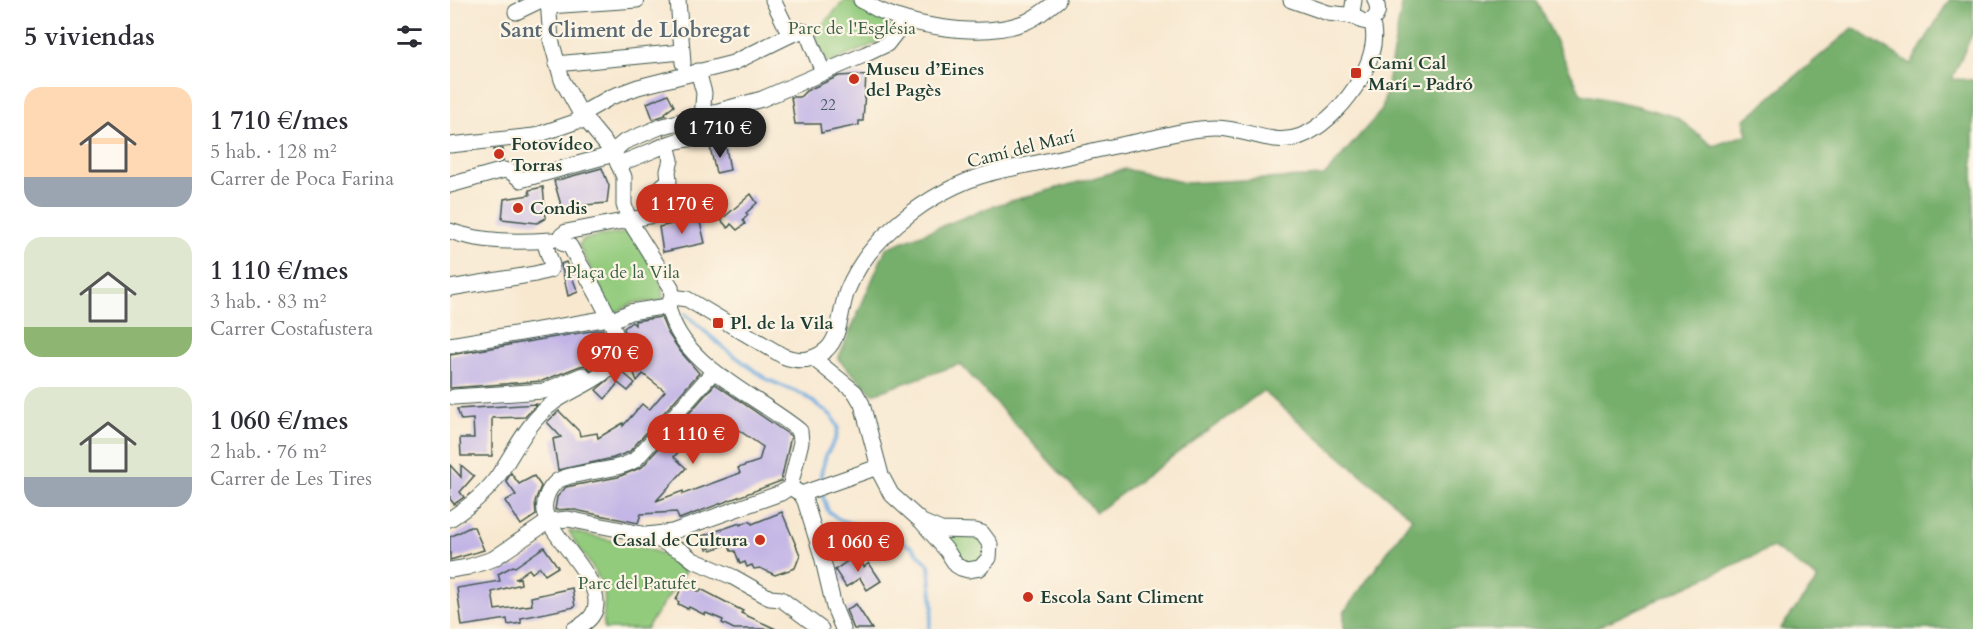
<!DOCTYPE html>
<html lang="es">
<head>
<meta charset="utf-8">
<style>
	body { margin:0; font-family:Cardo,serif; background:#f2f2f3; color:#2b2b33; height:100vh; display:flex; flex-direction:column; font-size:22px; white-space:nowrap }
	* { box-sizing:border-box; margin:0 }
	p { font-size:20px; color:#7c7c81 }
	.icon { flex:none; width:33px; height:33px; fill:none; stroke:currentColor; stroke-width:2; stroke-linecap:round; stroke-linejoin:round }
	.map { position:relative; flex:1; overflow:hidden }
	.drawer { display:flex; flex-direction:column; background:#fff; width:450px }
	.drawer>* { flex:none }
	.price { position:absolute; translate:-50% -51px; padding:0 14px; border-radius:21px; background:#c8321e; color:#fff; font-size:20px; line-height:39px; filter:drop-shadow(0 2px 3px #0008) }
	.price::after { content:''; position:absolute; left:50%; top:36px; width:18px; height:14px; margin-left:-9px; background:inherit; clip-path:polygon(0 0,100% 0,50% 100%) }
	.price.on { background:#222; color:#fff }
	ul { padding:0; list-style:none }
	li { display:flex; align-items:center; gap:18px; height:150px; padding:0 24px }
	li span { display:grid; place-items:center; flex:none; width:168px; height:120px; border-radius:18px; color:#555 }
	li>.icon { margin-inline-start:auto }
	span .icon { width:72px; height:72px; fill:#fffc; stroke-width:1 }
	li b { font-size:26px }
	h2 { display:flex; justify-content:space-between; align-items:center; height:72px; padding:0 24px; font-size:26px }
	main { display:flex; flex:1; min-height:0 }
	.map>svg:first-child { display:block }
	.green { fill:#93cb7d; stroke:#598458; stroke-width:1.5 }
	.forest { fill:#76af6c; stroke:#4a7650; stroke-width:1.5 }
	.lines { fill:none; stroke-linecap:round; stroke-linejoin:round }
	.stream { stroke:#6ca9de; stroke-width:4 }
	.building { fill:#c2b5e6; fill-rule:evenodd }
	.minor-casing { stroke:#40574b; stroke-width:17 }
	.minor { stroke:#fff; stroke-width:15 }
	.poi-dot { fill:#c8321e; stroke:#fcf5e5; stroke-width:2 }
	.labels { text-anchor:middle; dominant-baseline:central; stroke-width:4.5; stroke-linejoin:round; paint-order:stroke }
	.number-label { font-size:15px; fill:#485b60 }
	.park-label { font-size:18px; fill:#3c6046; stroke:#fcf5e5 }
	.poi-label { font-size:18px; font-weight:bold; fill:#1f3d34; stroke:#fcf5e5; text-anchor:start }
	.street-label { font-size:18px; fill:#1f3d34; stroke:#fcf5e5 }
	.quarter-label { font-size:21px; font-weight:bold; fill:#586772; stroke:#fcf5e5 }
</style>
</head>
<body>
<main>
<section class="drawer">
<h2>5 viviendas<svg class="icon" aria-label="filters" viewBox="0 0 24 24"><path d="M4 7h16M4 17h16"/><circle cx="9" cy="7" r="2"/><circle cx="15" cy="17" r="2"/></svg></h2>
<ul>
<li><span style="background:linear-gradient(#ffd9b3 75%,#9aa5b1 0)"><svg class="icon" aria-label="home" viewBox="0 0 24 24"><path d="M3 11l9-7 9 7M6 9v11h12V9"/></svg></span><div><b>1 710 €/mes</b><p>5 hab. · 128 m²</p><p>Carrer de Poca Farina</p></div></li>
<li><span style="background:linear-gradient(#dfe7d0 75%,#8fb573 0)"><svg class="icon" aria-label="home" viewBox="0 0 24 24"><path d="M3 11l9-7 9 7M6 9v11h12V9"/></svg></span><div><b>1 110 €/mes</b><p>3 hab. · 83 m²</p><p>Carrer Costafustera</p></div></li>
<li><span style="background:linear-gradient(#dfe7d0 75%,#9aa5b1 0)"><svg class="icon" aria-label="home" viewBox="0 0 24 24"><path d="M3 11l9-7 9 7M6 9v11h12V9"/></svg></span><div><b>1 060 €/mes</b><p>2 hab. · 76 m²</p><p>Carrer de Les Tires</p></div></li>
</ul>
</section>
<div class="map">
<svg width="1523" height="629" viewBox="0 0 1523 629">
	<rect width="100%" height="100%" fill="#fcf5e5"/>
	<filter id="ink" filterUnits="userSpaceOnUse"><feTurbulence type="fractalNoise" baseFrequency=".0167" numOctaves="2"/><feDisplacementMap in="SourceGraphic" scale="12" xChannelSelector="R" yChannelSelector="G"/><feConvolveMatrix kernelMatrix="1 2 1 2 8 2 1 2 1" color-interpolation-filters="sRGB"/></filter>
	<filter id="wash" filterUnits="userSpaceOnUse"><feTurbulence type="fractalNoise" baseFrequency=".008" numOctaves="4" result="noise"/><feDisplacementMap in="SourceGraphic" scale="24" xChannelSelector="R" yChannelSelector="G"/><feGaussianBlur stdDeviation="1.35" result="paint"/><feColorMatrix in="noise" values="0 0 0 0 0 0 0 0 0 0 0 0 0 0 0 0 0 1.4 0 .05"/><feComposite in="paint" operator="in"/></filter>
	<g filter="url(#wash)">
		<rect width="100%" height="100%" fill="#f8e8d0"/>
		<g class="green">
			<polygon points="394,1 400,1 436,20 441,29 434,40 377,64 364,34"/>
			<polygon points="182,232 212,283 213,301 183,303 163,314 129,245 133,239 140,239 142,237"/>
			<path d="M119,531L196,548L230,561L235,572L196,629H155C150,615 158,602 153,588C146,566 128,551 119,531Z"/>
			<polygon points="490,532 525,534 534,540 533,560 514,565"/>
		</g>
		<polygon class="forest" points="953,0 1086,0 1131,94 1188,106 1226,117 1263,146 1298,134 1294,120 1403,28 1461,64 1499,0 1523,0 1523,32 1502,79 1523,80 1523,629 1330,629 1368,579 1323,547 1143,629 894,629 894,612 962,518 813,391 646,512 510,364 423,394 388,359 436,248 543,206 675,169 736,183 874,176 932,110"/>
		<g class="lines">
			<g class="stream">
				<polyline points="235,314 274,348 316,379 354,395 382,416 388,427 386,438 376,455 371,474 371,483"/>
				<polyline points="371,491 378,511 390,520 441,536 462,547 479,565 483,607 479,629"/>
			</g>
		</g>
		<g id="blocks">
			<g class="building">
				<polygon points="405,75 416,76 413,121 409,121 409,125 371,133 370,124 345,124 341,97 350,97 356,91 389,76"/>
				<polygon points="218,94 224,106 215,113 216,115 203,119 197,103"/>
				<polygon points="272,120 275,128 239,129 256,126"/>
				<polygon points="276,147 280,170 266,173 260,147"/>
				<polygon points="53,149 53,161 47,162 44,150"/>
				<polygon points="152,168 159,186 157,203 135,205 113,212 104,181"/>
				<polygon points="93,187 96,218 87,223 52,219 54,199 80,195 79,190"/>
				<polygon points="301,194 307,203 296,213 298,215 293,220 295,224 287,230 281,224 278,228 271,220"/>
				<polygon points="249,218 255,243 213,252 209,227"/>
				<polygon points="116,262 128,292 118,296 111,264"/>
				<polygon points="211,317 217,332 230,351 249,373 179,452 163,458 108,470 103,439 111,437 97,422 109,411 129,431 130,436 147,433 148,438 173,423 173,426 192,404 199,410 215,391 193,374 187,381 179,360 181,359 178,354 177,341 174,328 182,322 185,325 185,321"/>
				<polygon points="153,329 158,352 151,362 141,370 135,365 130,366 92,381 0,388 0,355"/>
				<polygon points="170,370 185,383 178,391 168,383 155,399 146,390"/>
				<path d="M265,384L341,436L331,481L229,519L226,512L191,514L188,523L120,509L105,510L107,497L116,487L168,477L192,467ZM267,415L313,447L309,461L288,468L290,473L233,494V491L206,501L236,468L224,457L235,444L238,446L251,434Z"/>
				<polygon points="87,404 75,417 42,418 42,456 11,456 10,438 24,438 23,419 11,420 7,409"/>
				<polygon points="0,465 11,477 11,465 24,476 10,492 14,497 4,504 0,499"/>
				<polygon points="61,473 69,484 84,476 91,486 85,501 86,515 71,525 55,501 66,495 56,481"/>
				<polygon points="332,512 350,555 345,568 325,575 310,568 304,569 302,565 297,567 295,562 290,564 285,551 281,551 278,544 262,550 260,548 257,549 252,536 290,523 290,525 300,521 302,524"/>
				<polygon points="20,527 24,527 34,550 0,560 0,537"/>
				<polygon points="94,547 108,567 95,575 90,567 82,573 79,569 65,579 70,578 71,584 42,592 45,610 82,605 81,597 122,588 125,607 71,618 71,623 58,625 57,619 12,626 7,588 50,581 48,574 63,566 65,567"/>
				<polygon points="406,555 414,567 419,563 431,581 417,590 410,578 396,587 385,570"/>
				<polygon points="233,584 250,592 251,589 293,611 291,613 326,629 284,629 272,623 273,620 256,613 255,615 239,607 238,609 228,604 229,602 226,600"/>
				<polygon points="406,604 422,629 404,629 396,610"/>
			</g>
		</g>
	</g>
	<g filter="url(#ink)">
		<use href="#blocks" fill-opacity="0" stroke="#40574b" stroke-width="1.5"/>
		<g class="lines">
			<g class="minor-casing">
				<g id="minor">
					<polyline points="98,0 101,40 112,80 131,114 164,154 174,177 174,205 179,220 221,287 222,297"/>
					<polyline points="228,0 233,63"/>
					<polyline points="323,0 340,35"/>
					<path d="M411,0C450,26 529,39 573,23C586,18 597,9 608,0"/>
					<polyline points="841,0 878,13 904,16"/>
					<path d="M904,0L902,12C913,31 935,19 925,0"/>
					<polyline points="98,6 187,0"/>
					<polyline points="66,12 91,0"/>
					<polyline points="106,64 232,52"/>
					<polyline points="248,71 254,93 252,117"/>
					<polyline points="131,114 161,97 188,87 283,63 340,35 352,31 357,33 373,72"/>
					<polyline points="0,145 84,136 128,121 137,121"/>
					<polyline points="164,154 168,147 174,142 210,127 312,99 416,54 437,44 455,21"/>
					<path d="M168,164C186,158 203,150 221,143C241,136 265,138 286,137L287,135L279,109"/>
					<polyline points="0,185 54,170 61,172 71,180 74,179 164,154"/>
					<polyline points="212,186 219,181 218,171 221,160 217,145"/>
					<path d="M0,231C32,243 69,242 102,240"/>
					<polyline points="111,240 112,235 116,232 262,204"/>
					<polyline points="0,288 85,274 100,270 102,265 94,241"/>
					<path d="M222,297L237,299L333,356C348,362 363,361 376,350C391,337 390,309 397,291C421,231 492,183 553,170C599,161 644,150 690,141C715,136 741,128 766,128C796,128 822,147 851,136C886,123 936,59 921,21"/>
					<path d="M222,297L218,306C230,366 308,396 350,431L351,442L340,487"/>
					<polyline points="0,345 159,318 165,319 180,312 218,306"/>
					<polyline points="363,358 405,392 412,404 431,475 441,494 472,522 497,551 506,565 511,568 518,570 530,568 539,558 540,544 532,533 525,531 491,530 472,522"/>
					<polyline points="4,397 94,391 133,375"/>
					<polyline points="340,487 351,494 355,501 372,556 384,607 393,629"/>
					<polyline points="351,494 428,467"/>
					<path d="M0,519C15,509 34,495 45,480C64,454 76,423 103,403C119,390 163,376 168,354C173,330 132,270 120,246L114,244L111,240"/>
					<polyline points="199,535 233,552 243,560 283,577 320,598 331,599 371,629"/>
					<polyline points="0,570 18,567 43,559 99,521 118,519 197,535 222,532 331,493 340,487"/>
					<path d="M124,629C183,603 106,547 96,515C92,504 97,490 106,482C120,471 163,473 185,460L264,371"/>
				</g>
			</g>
			<use href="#minor" class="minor"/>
		</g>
	</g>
	<g class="poi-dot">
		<rect x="900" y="67" width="12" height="12" rx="3"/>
		<circle cx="404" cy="79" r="6"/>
		<circle cx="49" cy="154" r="6"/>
		<circle cx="68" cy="208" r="6"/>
		<rect x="262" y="317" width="12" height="12" rx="3"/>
		<circle cx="310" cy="540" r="6"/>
		<circle cx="578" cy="597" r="6"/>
	</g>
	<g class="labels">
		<g class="number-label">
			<text x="378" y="105">22</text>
		</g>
		<g class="park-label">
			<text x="402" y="28">Parc de l'Església</text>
			<text x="173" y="272">Plaça de la Vila</text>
			<text x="187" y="583">Parc del Patufet</text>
		</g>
		<g class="poi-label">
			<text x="918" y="63">Camí Cal<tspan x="918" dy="21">Marí - Padró</tspan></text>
			<text x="416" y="69">Museu d’Eines<tspan x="416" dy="21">del Pagès</tspan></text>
			<text x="61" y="144">Fotovídeo<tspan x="61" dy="21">Torras</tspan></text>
			<text x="80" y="208">Condis</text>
			<text x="280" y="323">Pl. de la Vila</text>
			<text x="298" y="540" text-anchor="end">Casal de Cultura</text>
			<text x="590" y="597">Escola Sant Climent</text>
		</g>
		<g class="street-label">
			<text transform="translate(571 149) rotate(-14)">Camí del Marí</text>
		</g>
		<g class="quarter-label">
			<text x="175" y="30">Sant Climent de Llobregat</text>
		</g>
	</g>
</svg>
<b class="price on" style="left:270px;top:159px">1 710 €</b>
<b class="price" style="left:232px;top:235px">1 170 €</b>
<b class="price" style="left:165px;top:384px">970 €</b>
<b class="price" style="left:243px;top:465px">1 110 €</b>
<b class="price" style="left:408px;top:573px">1 060 €</b>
</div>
</main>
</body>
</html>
